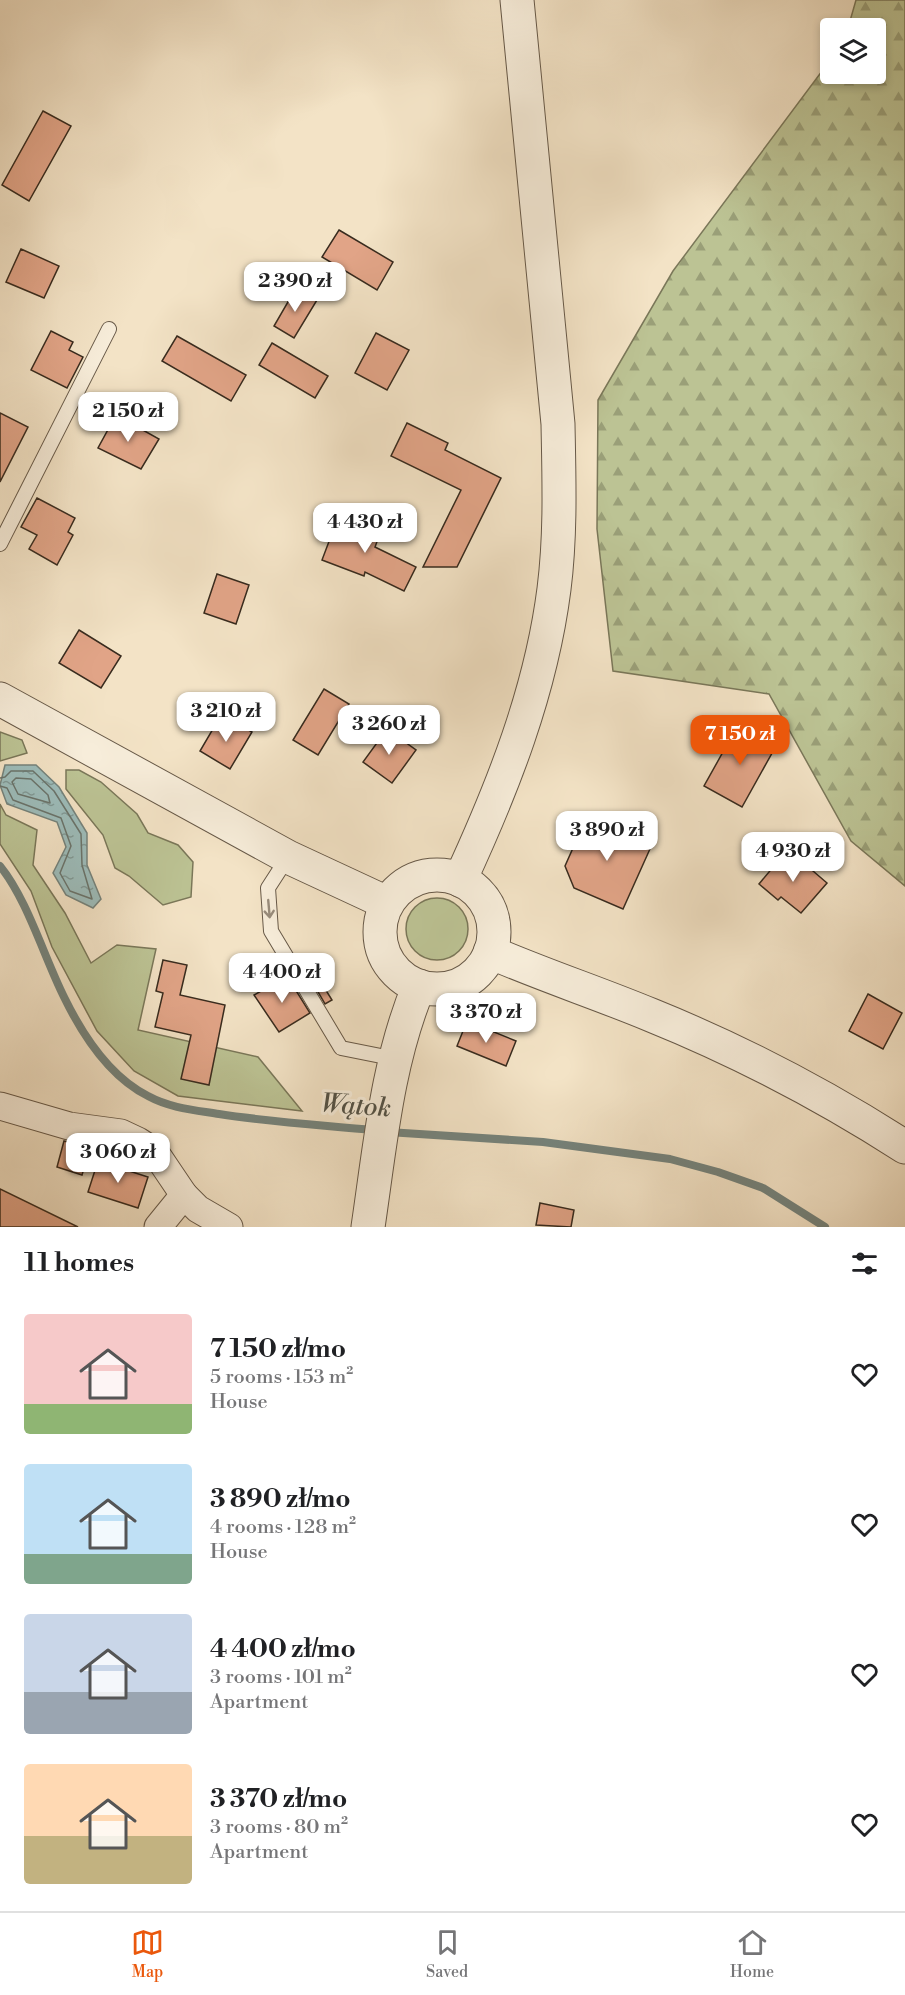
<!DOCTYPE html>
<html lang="en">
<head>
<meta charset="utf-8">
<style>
	body { margin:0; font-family:"Libre Bodoni",serif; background:#f2f2f2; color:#202124; height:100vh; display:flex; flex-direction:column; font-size:22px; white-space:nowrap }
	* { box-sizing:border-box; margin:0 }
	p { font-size:20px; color:#757577 }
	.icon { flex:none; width:33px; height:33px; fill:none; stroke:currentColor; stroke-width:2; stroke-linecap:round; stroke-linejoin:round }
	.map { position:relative; height:1227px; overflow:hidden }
	.panel { display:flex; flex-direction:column; background:#fff; flex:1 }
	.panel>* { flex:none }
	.controls { position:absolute; left:820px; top:18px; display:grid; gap:12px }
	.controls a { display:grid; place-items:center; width:66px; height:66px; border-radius:6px; background:#fff; box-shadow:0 3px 9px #0003; font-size:30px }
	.price { position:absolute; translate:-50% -51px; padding:0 14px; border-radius:12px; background:#fff; color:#222; font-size:20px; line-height:39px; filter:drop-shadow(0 2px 3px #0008) }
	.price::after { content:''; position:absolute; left:50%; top:36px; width:18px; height:14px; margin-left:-9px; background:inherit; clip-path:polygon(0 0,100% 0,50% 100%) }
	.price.active { background:#ea580c; color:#fff }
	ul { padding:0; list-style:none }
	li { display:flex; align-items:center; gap:18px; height:150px; padding:0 24px }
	li span { display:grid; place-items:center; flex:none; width:168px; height:120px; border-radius:6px; color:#555 }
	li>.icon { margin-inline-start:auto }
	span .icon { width:72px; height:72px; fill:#fffc; stroke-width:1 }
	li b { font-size:26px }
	h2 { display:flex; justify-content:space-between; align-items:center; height:72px; padding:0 24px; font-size:26px }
	.dock { display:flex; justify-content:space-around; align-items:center; height:84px; border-top:2px solid #e0e0e0; background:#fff; font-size:16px; color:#757577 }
	.dock a { display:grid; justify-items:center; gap:3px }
	.dock .active { color:#ea580c }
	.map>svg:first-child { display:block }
	.grass { fill:#bcc394; stroke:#7a7759; stroke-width:1.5 }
	.forest { fill:url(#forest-firs); stroke:#7a7759; stroke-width:1.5 }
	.water { fill:url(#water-ripples); stroke:#75837c; stroke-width:1.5 }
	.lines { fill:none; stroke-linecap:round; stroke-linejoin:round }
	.shore { stroke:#6a746c; stroke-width:1.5 }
	.stream { stroke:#75837c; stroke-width:8 }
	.building { fill:#e1a487; stroke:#382b1e; stroke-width:1.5 }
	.service-casing { stroke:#675948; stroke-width:16 }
	.minor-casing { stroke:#675948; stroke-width:29 }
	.tertiary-casing { stroke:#675948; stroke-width:35 }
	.service { stroke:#f7edda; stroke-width:14 }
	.minor { stroke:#f7edda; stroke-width:27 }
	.tertiary { stroke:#f7edda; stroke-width:33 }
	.oneway { stroke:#988c7c }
	.labels { text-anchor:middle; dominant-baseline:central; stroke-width:6; stroke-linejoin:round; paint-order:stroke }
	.water-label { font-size:26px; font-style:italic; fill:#515045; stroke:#f7edda }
</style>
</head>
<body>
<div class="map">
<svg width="905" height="1227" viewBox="0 0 905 1227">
	<defs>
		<pattern id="forest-firs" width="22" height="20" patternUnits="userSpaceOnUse" patternTransform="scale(1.5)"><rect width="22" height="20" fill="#bcc394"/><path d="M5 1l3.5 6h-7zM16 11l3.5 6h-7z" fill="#9a9f78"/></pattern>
		<pattern id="water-ripples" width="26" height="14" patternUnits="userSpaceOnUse" patternTransform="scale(1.5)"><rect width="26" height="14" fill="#9dbdbb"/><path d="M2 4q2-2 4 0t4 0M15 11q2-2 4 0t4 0" fill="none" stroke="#819a97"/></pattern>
	</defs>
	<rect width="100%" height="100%" fill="#f3e3c6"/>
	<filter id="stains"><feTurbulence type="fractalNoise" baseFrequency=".00333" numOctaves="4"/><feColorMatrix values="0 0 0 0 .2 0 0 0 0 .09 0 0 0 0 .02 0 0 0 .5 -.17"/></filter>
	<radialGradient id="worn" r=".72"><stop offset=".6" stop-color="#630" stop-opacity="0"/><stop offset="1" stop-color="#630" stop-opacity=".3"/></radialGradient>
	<g class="grass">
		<polygon points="0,732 22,740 27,753 0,761"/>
		<polygon points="66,770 79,770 101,782 137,814 148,833 178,845 193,862 191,897 163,905 129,876 115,868 103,835 66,789"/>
		<polygon points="0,804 6,815 37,830 33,865 65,913 91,963 117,945 156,949 138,1030 258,1057 302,1111 178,1096 134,1071 97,1031 52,947 31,891 0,844"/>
		<circle cx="437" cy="929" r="31"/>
	</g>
	<polygon class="forest" points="856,0 905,0 905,886 851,841 769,694 613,671 597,529 598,400 673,271 831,59 831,74 876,74 876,28 848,28"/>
	<polygon class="water" points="5,765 36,765 59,787 87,833 87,865 101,899 93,908 66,895 53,873 66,847 57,822 7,804 0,785"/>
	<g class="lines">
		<g class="shore">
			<polyline points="0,778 5,777 11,771 33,771 54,791 81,834 82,865 92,899 70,891 60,873 71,846 61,818 13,800 7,788 0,786"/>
			<polygon points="16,778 31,779 48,795 50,803 18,794 12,782"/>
		</g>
		<g class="stream">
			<path d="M0,866C27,899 44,957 64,997C82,1034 110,1077 148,1096C170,1108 194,1110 219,1114C270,1122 321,1125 373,1130"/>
			<polyline points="388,1132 543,1142 670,1159 718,1172 763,1188 825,1227"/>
		</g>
	</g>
	<g class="building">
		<polygon points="43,111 71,126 29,201 2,185"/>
		<polygon points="339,230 393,262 377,290 322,257"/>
		<polygon points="21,249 59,266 44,298 6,282"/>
		<polygon points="296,288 317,300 294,338 274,326"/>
		<polygon points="51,331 73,342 69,350 83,357 67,388 31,370"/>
		<polygon points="376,333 409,350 387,390 355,373"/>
		<polygon points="177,336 246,375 231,401 162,361"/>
		<polygon points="272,343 328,376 315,398 259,365"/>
		<polygon points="0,413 28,427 0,482"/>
		<polygon points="116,415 159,439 141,469 98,448"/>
		<polygon points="407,423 448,443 445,450 501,478 457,567 423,567 461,490 391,456"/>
		<polygon points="37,498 75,518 68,532 73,535 57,565 29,549 37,535 21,527"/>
		<polygon points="339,515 381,531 375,547 416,567 404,591 365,572 364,576 322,560"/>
		<polygon points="217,574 249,585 236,624 204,613"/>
		<polygon points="79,630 121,656 101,688 59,663"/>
		<polygon points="324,689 349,704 318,755 293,740"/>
		<polygon points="228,718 252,732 230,769 200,751 217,722 224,726"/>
		<polygon points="738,725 776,746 742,807 704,786"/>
		<polygon points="387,729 416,750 392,783 363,762"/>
		<polygon points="585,821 617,833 621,826 654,840 623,909 574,888 565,866"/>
		<polygon points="784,854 802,869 806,865 827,883 801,913 781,897 778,900 759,884"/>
		<polygon points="163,960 187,965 180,995 225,1005 209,1085 181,1079 191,1035 155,1027 163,993 156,991"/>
		<polygon points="309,963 332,1000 325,1004 303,966"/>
		<polygon points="287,976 310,1013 279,1032 254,995"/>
		<polygon points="868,994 902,1013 883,1049 849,1031"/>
		<polygon points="467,1021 516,1041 506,1066 457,1046"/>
		<polygon points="64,1141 90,1148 82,1175 57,1167"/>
		<polygon points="98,1161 148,1177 138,1208 88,1192"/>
		<polygon points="0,1189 78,1227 0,1227"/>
		<polygon points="540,1203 574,1210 571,1227 536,1225"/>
	</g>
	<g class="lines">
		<g class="service-casing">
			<g id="service">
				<polyline points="0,544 109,329"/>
				<polyline points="288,857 268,888 271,931 341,1048 396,1059"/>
			</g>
		</g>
		<g class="minor-casing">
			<g id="minor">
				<polyline points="0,1106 69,1126 121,1133 138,1141 155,1152 184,1195 198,1209 229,1227"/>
				<polyline points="158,1227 184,1195"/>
			</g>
		</g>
		<g class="tertiary-casing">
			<g id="tertiary">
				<polyline points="0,699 288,857 387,903"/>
				<circle cx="437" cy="932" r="57"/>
				<path d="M460,880C503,787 541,691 554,589C561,534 559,478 558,424L517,0"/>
				<path d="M490,952C543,975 598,993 651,1015C740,1051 824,1095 905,1147"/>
				<path d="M368,1227C380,1147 387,1062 419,986"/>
			</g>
		</g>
		<use href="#service" class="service"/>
		<use href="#minor" class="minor"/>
		<use href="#tertiary" class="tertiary"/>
	</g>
	<defs><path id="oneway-shaft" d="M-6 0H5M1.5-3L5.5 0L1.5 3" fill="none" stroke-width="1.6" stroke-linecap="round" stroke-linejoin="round" transform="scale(1.5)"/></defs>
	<use class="oneway" href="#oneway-shaft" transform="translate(269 909) rotate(85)"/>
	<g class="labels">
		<g class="water-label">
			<text transform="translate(356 1106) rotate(4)">Wątok</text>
		</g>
	</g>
	<rect width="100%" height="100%" filter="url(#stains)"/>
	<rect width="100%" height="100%" fill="url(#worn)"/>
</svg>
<div class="controls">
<a><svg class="icon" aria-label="layers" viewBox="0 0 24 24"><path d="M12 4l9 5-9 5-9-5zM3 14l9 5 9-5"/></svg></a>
</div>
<b class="price" style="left:295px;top:313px">2 390 zł</b>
<b class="price" style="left:128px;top:443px">2 150 zł</b>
<b class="price" style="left:365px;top:554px">4 430 zł</b>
<b class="price" style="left:226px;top:743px">3 210 zł</b>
<b class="price" style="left:389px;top:756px">3 260 zł</b>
<b class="price active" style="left:740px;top:766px">7 150 zł</b>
<b class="price" style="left:607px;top:862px">3 890 zł</b>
<b class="price" style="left:793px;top:883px">4 930 zł</b>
<b class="price" style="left:282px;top:1004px">4 400 zł</b>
<b class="price" style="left:486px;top:1044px">3 370 zł</b>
<b class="price" style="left:118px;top:1184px">3 060 zł</b>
</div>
<section class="panel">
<h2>11 homes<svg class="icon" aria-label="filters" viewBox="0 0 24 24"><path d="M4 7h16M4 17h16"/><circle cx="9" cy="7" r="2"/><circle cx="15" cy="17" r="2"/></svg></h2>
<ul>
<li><span style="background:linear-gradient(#f6c9c9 75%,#8fb573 0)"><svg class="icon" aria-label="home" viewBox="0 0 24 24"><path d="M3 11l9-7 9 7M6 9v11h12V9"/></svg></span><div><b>7 150 zł/mo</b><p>5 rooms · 153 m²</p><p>House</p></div><svg class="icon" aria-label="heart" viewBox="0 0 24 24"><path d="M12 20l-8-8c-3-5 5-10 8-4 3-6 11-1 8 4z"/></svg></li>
<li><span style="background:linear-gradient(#bfe0f5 75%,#7fa58c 0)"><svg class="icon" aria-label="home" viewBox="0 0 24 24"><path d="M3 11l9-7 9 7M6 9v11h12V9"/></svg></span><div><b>3 890 zł/mo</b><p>4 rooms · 128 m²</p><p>House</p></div><svg class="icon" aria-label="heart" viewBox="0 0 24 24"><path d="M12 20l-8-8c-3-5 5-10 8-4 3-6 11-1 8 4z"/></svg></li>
<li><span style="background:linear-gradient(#c9d6e8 65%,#9aa5b1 0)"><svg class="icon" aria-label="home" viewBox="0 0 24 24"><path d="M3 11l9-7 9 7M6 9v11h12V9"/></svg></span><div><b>4 400 zł/mo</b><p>3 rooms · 101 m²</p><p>Apartment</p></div><svg class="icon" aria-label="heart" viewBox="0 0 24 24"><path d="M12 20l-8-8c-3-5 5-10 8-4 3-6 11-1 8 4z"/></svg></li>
<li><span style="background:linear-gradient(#ffd9b3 60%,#c2b280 0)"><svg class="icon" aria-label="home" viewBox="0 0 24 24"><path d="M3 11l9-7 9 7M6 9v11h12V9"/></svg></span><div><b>3 370 zł/mo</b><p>3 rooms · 80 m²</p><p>Apartment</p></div><svg class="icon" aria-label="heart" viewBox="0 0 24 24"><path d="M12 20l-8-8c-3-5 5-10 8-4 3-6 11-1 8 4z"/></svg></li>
</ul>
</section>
<nav class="dock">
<a class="active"><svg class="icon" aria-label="map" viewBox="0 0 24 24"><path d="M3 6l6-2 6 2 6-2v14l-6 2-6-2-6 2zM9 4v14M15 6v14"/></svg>Map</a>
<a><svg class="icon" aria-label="saved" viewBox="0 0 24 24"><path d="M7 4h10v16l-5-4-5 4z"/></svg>Saved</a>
<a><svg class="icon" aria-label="home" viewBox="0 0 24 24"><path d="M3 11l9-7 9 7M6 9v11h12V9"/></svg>Home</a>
</nav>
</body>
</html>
